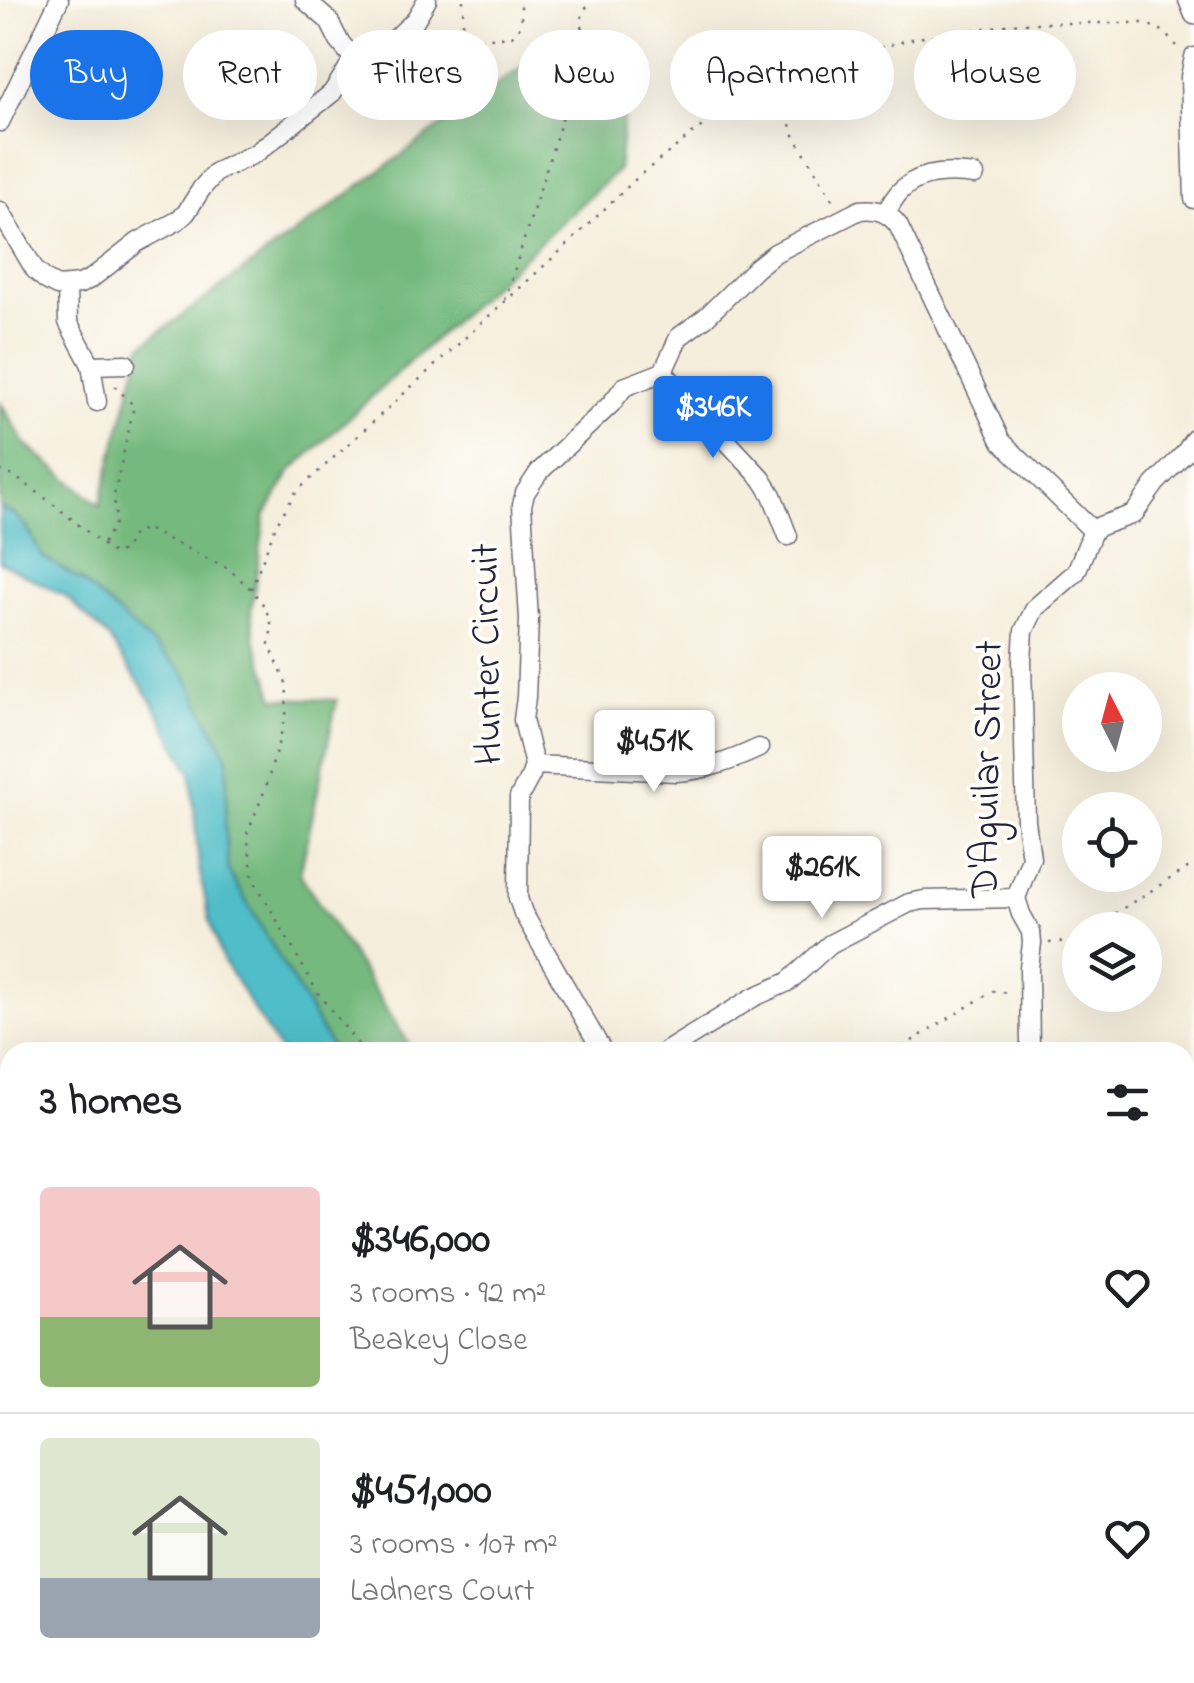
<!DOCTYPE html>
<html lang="en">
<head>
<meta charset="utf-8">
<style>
	body { margin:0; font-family:"Indie Flower",sans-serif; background:#f2f2f2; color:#202124; height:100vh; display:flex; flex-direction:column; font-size:38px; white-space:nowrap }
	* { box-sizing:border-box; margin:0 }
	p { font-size:32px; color:#757577 }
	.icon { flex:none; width:55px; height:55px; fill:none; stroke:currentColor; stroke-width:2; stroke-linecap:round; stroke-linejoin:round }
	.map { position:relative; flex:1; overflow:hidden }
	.sheet { position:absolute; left:0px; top:1042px; width:1195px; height:642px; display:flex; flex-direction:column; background:#fff; border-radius:30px 30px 0 0; box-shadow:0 10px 40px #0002 }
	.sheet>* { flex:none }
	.banner { position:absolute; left:30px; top:30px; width:1135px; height:90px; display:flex; gap:20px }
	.needle { width:65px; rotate:354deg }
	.tools { position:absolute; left:1062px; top:672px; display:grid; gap:20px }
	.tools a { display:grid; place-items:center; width:100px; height:100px; border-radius:50%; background:#fff; box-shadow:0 10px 40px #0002; font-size:50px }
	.price { position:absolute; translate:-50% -85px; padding:0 22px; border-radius:10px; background:#fff; color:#222; font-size:32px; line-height:65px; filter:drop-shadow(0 2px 5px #0008) }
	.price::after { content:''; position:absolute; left:50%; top:60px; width:30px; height:22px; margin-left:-15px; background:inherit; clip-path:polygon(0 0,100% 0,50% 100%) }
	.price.selected { background:#1a73e8; color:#fff }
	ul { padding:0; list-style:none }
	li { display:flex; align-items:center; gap:30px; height:250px; padding:0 40px }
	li+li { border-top:2px solid #e0e0e0 }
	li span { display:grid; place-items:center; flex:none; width:280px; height:200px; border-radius:10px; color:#555 }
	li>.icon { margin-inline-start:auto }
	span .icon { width:120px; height:120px; fill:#fffc; stroke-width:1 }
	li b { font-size:42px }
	h2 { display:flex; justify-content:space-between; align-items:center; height:120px; padding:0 40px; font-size:42px }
	.chip { padding:0 35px; border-radius:45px; background:#fff; box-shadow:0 10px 40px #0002; font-size:35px; line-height:90px }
	.chip.selected { background:#1a73e8; color:#fff }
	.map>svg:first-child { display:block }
	.forest { fill:#74b97e; stroke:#4b6e5c; stroke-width:2.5 }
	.water { fill:#50bec8; stroke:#397082; stroke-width:2.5 }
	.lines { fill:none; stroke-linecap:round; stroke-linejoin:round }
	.minor-casing { stroke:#6c6973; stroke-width:21 }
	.path { stroke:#6c6973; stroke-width:2.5; stroke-dasharray:2.5 8; stroke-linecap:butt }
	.minor { stroke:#fff; stroke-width:18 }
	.labels { text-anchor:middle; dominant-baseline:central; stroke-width:8; stroke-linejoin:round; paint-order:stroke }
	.street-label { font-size:40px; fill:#22223b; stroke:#fdfcf7 }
</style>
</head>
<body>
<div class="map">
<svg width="1194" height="1683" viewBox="0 0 1194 1683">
	<rect width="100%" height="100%" fill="#fdfcf7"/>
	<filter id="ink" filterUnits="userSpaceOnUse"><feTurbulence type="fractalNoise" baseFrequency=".01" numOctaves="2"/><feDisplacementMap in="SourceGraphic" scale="20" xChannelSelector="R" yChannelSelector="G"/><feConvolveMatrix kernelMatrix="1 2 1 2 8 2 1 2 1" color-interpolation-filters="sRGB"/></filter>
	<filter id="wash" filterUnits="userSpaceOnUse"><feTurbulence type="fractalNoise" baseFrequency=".0048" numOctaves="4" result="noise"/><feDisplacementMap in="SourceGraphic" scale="40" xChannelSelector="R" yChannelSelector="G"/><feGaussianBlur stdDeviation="2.25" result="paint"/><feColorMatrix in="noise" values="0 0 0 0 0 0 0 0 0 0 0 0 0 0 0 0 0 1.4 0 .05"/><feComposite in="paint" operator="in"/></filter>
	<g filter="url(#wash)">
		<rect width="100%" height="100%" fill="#f6eedc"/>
		<g class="forest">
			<polygon points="530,61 560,87 624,111 618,170 291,471 265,516 251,612 255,640 275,698 337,700 300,874 414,1052 334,1052 228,870 225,826 228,758 81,581 42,556 27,528 15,515 0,508 0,402 26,445 100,505 142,345"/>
			<polygon points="630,1675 722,1675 725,1683 631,1683"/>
		</g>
		<g class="water">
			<polygon points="0,508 15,515 27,528 42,556 81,581 184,672 228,758 225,826 228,870 334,1052 280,1052 222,959 210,922 199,868 191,773 152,701 106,635 65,596 0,562"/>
			<polygon points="581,1675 630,1675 631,1683 581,1683"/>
		</g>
	</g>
	<g filter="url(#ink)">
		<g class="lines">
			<g class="minor-casing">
				<g id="minor">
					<polyline points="305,0 329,21 339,41 354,59"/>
					<polyline points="1188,0 1194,15"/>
					<polyline points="1194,57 1190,77 1194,199"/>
					<polyline points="0,122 59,0"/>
					<polyline points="0,211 35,270 46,280 57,286 80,284 92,278 138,242 177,221 186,213 202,188 216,172 256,153 332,93 354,59 382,48 395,39 415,20 427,0"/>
					<path d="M885,213C891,205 896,193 905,187C924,171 952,172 975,175"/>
					<polyline points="67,287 68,322 91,365"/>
					<polyline points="663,372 762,479 772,495 788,536"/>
					<polyline points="97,402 91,365 126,364"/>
					<path d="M534,765L676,772C707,770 731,761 759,748"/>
					<path d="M603,1052L523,913L518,898L519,797L531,775L534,765L523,720L526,697L529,619L522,505L525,493L539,472L611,404L624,387L663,372L679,337L706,317L756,268L775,253L860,210C876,208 888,212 898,225L1001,441L1093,531"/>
					<polyline points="665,1052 754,997 788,982 830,944 909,903 924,900 1016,898"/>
					<polyline points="1030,1052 1029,968 1032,943 1031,932 1021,914 1016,898 1031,858 1026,821 1022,661 1024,631 1035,608 1076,572 1093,531 1100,526 1134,514 1155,484 1185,453 1194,439"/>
					<polyline points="1185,1176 1194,1169"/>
					<polyline points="1185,1543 1194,1540"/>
					<polyline points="1185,1622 1194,1637"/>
					<polyline points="1185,1654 1194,1647"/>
					<polyline points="740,1675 746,1683"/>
					<polyline points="971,1675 977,1683"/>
					<polyline points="772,1683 780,1681"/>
					<polyline points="1139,1683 1152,1675"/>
				</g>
			</g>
			<g class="path">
				<polyline points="463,0 463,28 469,40 512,36 521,25 521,0"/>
				<polyline points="776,85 788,111 791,130 834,202"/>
				<polyline points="505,300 583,52 582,14 591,0"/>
				<path d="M0,471C23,475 91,536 114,554L124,551L133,534L145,528L229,569L251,589L265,607L272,626L269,644L287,685L286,716L266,787L247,834L253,878L318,993L364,1052"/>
				<polyline points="103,543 116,522 114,496 134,406 111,382"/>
				<polyline points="251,589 277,523 296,492 568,244 639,176 715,116 810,66 916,38 1020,23 1142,23 1160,29 1181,50"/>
				<polyline points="1088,930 1194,864"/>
				<polyline points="1049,943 1070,941 1080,935"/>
				<polyline points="894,1052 993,991 1010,993"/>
			</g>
			<use href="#minor" class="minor"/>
		</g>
	</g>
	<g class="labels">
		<g class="street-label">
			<text transform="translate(489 654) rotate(-91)">Hunter Circuit</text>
			<text transform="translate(989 769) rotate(-89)">D'Aguilar Street</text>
		</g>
	</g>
</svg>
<div class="tools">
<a><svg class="needle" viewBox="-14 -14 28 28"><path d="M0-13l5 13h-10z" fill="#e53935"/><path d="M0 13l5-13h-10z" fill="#757577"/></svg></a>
<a><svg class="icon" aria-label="locate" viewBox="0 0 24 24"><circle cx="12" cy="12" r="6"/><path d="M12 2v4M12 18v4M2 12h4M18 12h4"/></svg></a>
<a><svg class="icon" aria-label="layers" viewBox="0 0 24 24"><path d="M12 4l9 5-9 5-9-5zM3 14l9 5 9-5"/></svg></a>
</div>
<b class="price selected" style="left:713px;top:461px">$346K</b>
<b class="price" style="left:654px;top:795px">$451K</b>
<b class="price" style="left:822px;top:921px">$261K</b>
<div class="banner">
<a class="chip selected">Buy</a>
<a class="chip">Rent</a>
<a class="chip">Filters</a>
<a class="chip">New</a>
<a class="chip">Apartment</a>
<a class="chip">House</a>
</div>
<section class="sheet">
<h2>3 homes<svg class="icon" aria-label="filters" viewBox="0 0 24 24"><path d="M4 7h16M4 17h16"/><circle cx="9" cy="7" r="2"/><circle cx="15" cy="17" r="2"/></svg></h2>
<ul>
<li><span style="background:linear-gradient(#f6c9c9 65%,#8fb573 0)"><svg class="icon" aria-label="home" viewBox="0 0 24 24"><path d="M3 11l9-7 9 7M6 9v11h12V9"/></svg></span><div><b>$346,000</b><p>3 rooms · 92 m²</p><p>Beakey Close</p></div><svg class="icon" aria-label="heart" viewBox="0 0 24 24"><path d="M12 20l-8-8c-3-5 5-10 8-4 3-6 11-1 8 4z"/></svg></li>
<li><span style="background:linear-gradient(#dfe7d0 70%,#9aa5b1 0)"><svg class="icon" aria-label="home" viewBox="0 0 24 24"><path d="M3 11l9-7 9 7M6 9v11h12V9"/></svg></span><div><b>$451,000</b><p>3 rooms · 107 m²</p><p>Ladners Court</p></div><svg class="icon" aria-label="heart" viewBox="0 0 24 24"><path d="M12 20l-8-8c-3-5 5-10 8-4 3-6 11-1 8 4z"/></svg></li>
</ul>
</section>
</div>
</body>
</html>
